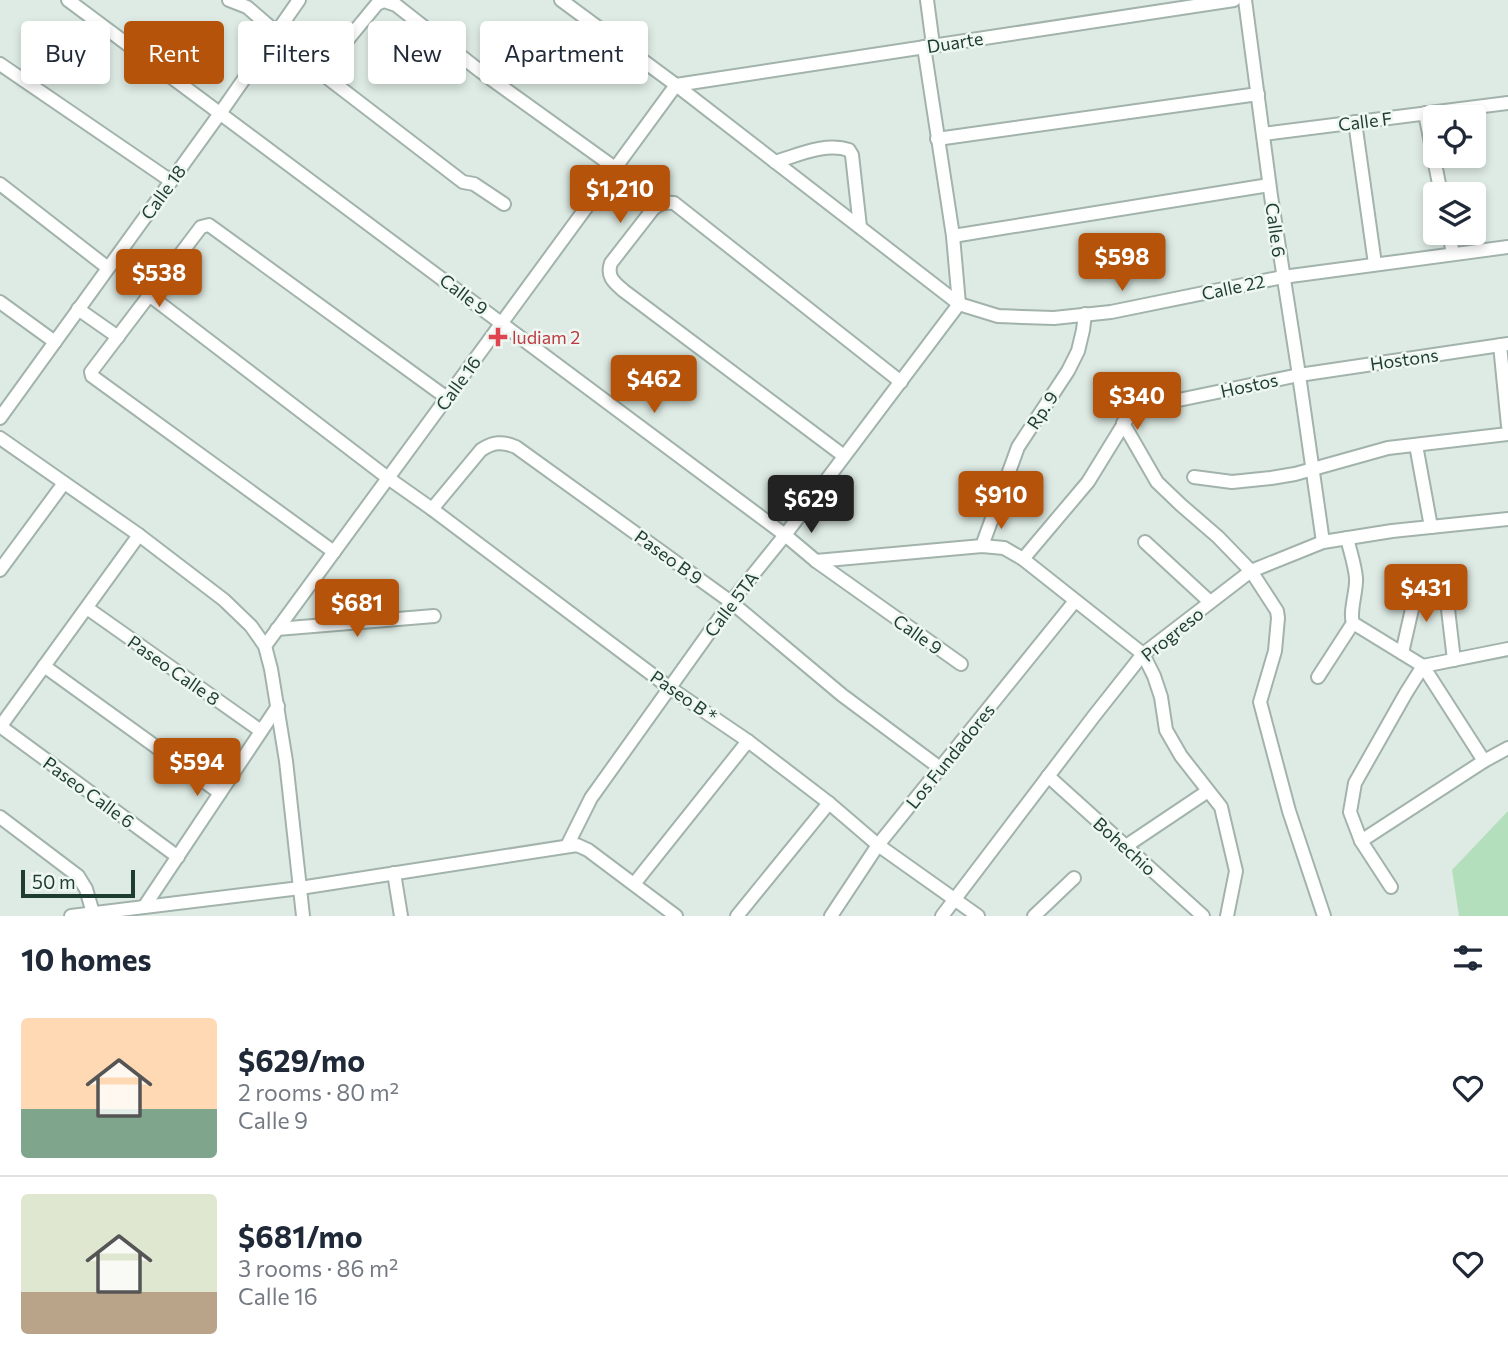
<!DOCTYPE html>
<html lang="en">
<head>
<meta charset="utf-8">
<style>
	body { margin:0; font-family:Commissioner,sans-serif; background:#f2f2f3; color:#1f2937; height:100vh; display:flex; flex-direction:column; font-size:26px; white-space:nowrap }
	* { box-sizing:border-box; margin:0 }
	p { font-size:23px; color:#747a83 }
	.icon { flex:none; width:38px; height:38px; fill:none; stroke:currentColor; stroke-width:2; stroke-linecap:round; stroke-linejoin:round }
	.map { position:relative; height:916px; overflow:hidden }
	.sheet { display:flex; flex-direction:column; background:#fff; flex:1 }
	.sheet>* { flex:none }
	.guide { position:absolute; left:21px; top:21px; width:700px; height:63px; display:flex; gap:14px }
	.fabs { position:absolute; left:1423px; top:105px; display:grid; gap:14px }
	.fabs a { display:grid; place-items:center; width:63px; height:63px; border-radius:7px; background:#fff; box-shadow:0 4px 10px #0003; font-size:35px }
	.scale { position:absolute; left:21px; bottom:18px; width:114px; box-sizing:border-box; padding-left:7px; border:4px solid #1e3c32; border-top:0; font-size:19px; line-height:24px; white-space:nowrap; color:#1e3c32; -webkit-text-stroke:5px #eef7f2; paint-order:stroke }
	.price { position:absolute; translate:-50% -60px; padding:0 16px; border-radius:7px; background:#b45309; color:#fff; font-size:23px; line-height:46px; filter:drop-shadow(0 2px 4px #0008) }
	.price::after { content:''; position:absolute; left:50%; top:42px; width:21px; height:16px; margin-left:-10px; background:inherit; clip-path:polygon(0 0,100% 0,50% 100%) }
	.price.active { background:#222; color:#fff }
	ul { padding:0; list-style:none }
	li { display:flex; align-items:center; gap:21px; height:175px; padding:0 21px }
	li+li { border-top:2px solid #e0e1e3 }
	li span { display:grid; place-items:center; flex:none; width:196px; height:140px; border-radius:7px; color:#555 }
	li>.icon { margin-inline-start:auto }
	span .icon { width:84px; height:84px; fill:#fffc; stroke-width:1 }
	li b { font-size:30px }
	h2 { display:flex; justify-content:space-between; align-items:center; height:84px; padding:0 21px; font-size:30px }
	.chip { padding:0 24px; border-radius:7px; background:#fff; box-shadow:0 4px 10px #0003; font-size:24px; line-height:63px }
	.chip.active { background:#b45309; color:#fff }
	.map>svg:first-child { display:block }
	.green { fill:#b4dfbd }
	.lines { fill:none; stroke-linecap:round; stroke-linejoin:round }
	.minor-casing { stroke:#a1b3ab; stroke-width:16 }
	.minor { stroke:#fff; stroke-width:12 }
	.health-dot { fill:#e0444e; stroke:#eef7f2; stroke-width:2.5 }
	.labels { text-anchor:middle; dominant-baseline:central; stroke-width:5; stroke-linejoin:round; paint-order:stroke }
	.street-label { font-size:18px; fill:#1e3c32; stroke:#eef7f2 }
	.health-label { font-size:18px; fill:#be3a42; stroke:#eef7f2; text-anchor:start }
</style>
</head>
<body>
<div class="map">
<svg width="1508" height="916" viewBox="0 0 1508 916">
	<rect width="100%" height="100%" fill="#deebe4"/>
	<polygon class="green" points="1508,811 1508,916 1459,916 1452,870"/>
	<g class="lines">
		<g class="minor-casing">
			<g id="minor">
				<polyline points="68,0 785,535 816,561 961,664"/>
				<polyline points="229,0 247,7 276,32"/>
				<polyline points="561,0 676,85 959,304 998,316 1022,317 1054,318 1111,312 1283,277 1508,247"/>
				<polyline points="927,0 933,45"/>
				<polyline points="1245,0 1271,196 1299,375 1323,542"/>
				<polyline points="924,47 953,236 959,304"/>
				<polyline points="0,64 171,181"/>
				<polyline points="676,85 1234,0"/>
				<polyline points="1425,113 1441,194"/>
				<polyline points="1355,122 1375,264"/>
				<polyline points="1263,134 1508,103"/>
				<polyline points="937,139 1258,94"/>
				<path d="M775,162C798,155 826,142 849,150L852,155L860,227"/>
				<polyline points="0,184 108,268"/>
				<polyline points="504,204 474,184 463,182 325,76 323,71 326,66 377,4 384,1 396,5 480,71 615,168"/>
				<polyline points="1449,233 1453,254"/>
				<polyline points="953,236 1269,185"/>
				<polyline points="149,295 388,478 432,509 670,688 748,741 829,803 878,845 978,916"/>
				<polyline points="0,302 55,342"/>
				<polyline points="78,309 118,337"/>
				<polyline points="1500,345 1508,426"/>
				<polyline points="0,418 221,112 299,0"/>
				<polyline points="1123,423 1157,482 1181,505 1218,537 1251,571 1277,611 1278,618 1275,651 1260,702 1289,811 1324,916"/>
				<polyline points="0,438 139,535 224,600 251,626 265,646 271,669 286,761 303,916"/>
				<polyline points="1416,445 1431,527"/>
				<path d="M844,456L624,291C615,283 606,277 611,263L653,209C660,203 665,202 674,203L901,382"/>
				<polyline points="1194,477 1232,482 1271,478 1295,474 1388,448 1508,434"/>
				<path d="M432,509L481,450C493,442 502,441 516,447L731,602L842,695L940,768"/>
				<path d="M1347,538C1350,551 1355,565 1356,578C1357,591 1349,612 1353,623L1423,666L1484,761"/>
				<polyline points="1145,542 1210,602"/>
				<polyline points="982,546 1018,447 1068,371 1078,351 1083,330 1085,314"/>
				<polyline points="334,552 92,376 91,372 201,227 209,225 447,398"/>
				<polyline points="1023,559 1088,482 1128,417 1133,411 1140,408 1299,375 1508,344"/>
				<polyline points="816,561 982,546 1004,548 1023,559 1143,654 1154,676 1161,697 1166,730 1181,756 1221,807 1236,871 1227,916"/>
				<polyline points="0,570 64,483"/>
				<polyline points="1447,601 1454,660"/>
				<polyline points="87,608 261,731"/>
				<polyline points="277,629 434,616"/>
				<polyline points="265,646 676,85"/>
				<polyline points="1402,653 1417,587"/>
				<polyline points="44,666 220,793"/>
				<polyline points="1318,677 1353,623"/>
				<polyline points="0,726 178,857"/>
				<polyline points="0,727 139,535"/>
				<polyline points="1048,776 1203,916"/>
				<polyline points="0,817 78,876 86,889 93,913"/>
				<polyline points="1361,841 1484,761 1508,748"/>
				<polyline points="567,846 591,798 731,602 785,535 959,304"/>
				<polyline points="1126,846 1208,791"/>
				<polyline points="394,873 401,916"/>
				<polyline points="634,884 748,741"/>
				<polyline points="1391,887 1361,841 1350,812 1355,783 1406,693 1423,666 1508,649"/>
				<polyline points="144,907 278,706"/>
				<polyline points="71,916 300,888 577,845 588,850 676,916"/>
				<polyline points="737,916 829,803"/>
				<polyline points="831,916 878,845 1075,601"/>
				<polyline points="942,916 1094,716 1143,654 1251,571 1323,542 1392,531 1508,519"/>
				<polyline points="1034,916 1074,878"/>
			</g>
		</g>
		<use href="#minor" class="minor"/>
	</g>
	<path class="health-dot" d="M494.5 326.5h7v7h7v7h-7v7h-7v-7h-7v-7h7z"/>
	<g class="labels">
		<g class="street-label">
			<text transform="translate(955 42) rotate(-9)">Duarte</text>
			<text transform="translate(1365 121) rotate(-7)">Calle F</text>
			<text transform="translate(163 192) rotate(-54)">Calle 18</text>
			<text transform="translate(1276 230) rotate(82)">Calle 6</text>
			<text transform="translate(1233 287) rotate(-12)">Calle 22</text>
			<text transform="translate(464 294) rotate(37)">Calle 9</text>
			<text transform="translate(1404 359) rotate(-8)">Hostons</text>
			<text transform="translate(458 383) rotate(-54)">Calle 16</text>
			<text transform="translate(1249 385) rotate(-12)">Hostos</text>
			<text transform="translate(1042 410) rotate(-57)">Rp. 9</text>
			<text transform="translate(669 557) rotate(36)">Paseo B 9</text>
			<text transform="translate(731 604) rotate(-53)">Calle 5TA</text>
			<text transform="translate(918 634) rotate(35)">Calle 9</text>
			<text transform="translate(1172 634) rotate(-39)">Progreso</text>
			<text transform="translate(174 670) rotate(35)">Paseo Calle 8</text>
			<text transform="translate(684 696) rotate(35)">Paseo B *</text>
			<text transform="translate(950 756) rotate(-51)">Los Fundadores</text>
			<text transform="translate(89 792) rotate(36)">Paseo Calle 6</text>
			<text transform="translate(1125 846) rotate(42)">Bohechio</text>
		</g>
		<g class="health-label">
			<text x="512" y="337">ludiam 2</text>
		</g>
	</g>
</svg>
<div class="fabs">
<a><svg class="icon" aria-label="locate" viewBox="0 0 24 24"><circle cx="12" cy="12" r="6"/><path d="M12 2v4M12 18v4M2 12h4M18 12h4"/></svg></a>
<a><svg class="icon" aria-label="layers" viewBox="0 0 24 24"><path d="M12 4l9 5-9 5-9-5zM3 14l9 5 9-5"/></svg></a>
</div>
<div class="scale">50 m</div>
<b class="price" style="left:620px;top:225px">$1,210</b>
<b class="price" style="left:1122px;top:293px">$598</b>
<b class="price" style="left:159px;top:309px">$538</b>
<b class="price" style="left:654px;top:415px">$462</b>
<b class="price" style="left:1137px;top:432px">$340</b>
<b class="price" style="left:1001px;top:531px">$910</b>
<b class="price active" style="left:811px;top:535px">$629</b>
<b class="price" style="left:1426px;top:624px">$431</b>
<b class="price" style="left:357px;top:639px">$681</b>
<b class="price" style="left:197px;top:798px">$594</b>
<div class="guide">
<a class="chip">Buy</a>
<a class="chip active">Rent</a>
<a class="chip">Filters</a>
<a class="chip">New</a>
<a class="chip">Apartment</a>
</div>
</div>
<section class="sheet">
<h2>10 homes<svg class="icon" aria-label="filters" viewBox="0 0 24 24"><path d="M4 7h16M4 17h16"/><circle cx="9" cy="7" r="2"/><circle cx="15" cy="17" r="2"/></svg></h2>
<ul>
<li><span style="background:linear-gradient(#ffd9b3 65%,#7fa58c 0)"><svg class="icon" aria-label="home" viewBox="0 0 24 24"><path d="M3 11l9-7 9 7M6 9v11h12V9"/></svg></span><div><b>$629/mo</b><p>2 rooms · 80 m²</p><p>Calle 9</p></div><svg class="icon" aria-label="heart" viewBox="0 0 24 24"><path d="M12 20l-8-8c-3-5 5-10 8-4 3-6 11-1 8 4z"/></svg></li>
<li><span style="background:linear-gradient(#dfe7d0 70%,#b9a48a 0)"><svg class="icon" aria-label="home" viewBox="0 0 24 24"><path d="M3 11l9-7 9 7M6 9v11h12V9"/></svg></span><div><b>$681/mo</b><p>3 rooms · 86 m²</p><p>Calle 16</p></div><svg class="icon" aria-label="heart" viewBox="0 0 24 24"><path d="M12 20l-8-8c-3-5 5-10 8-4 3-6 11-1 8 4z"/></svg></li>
</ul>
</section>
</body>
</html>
